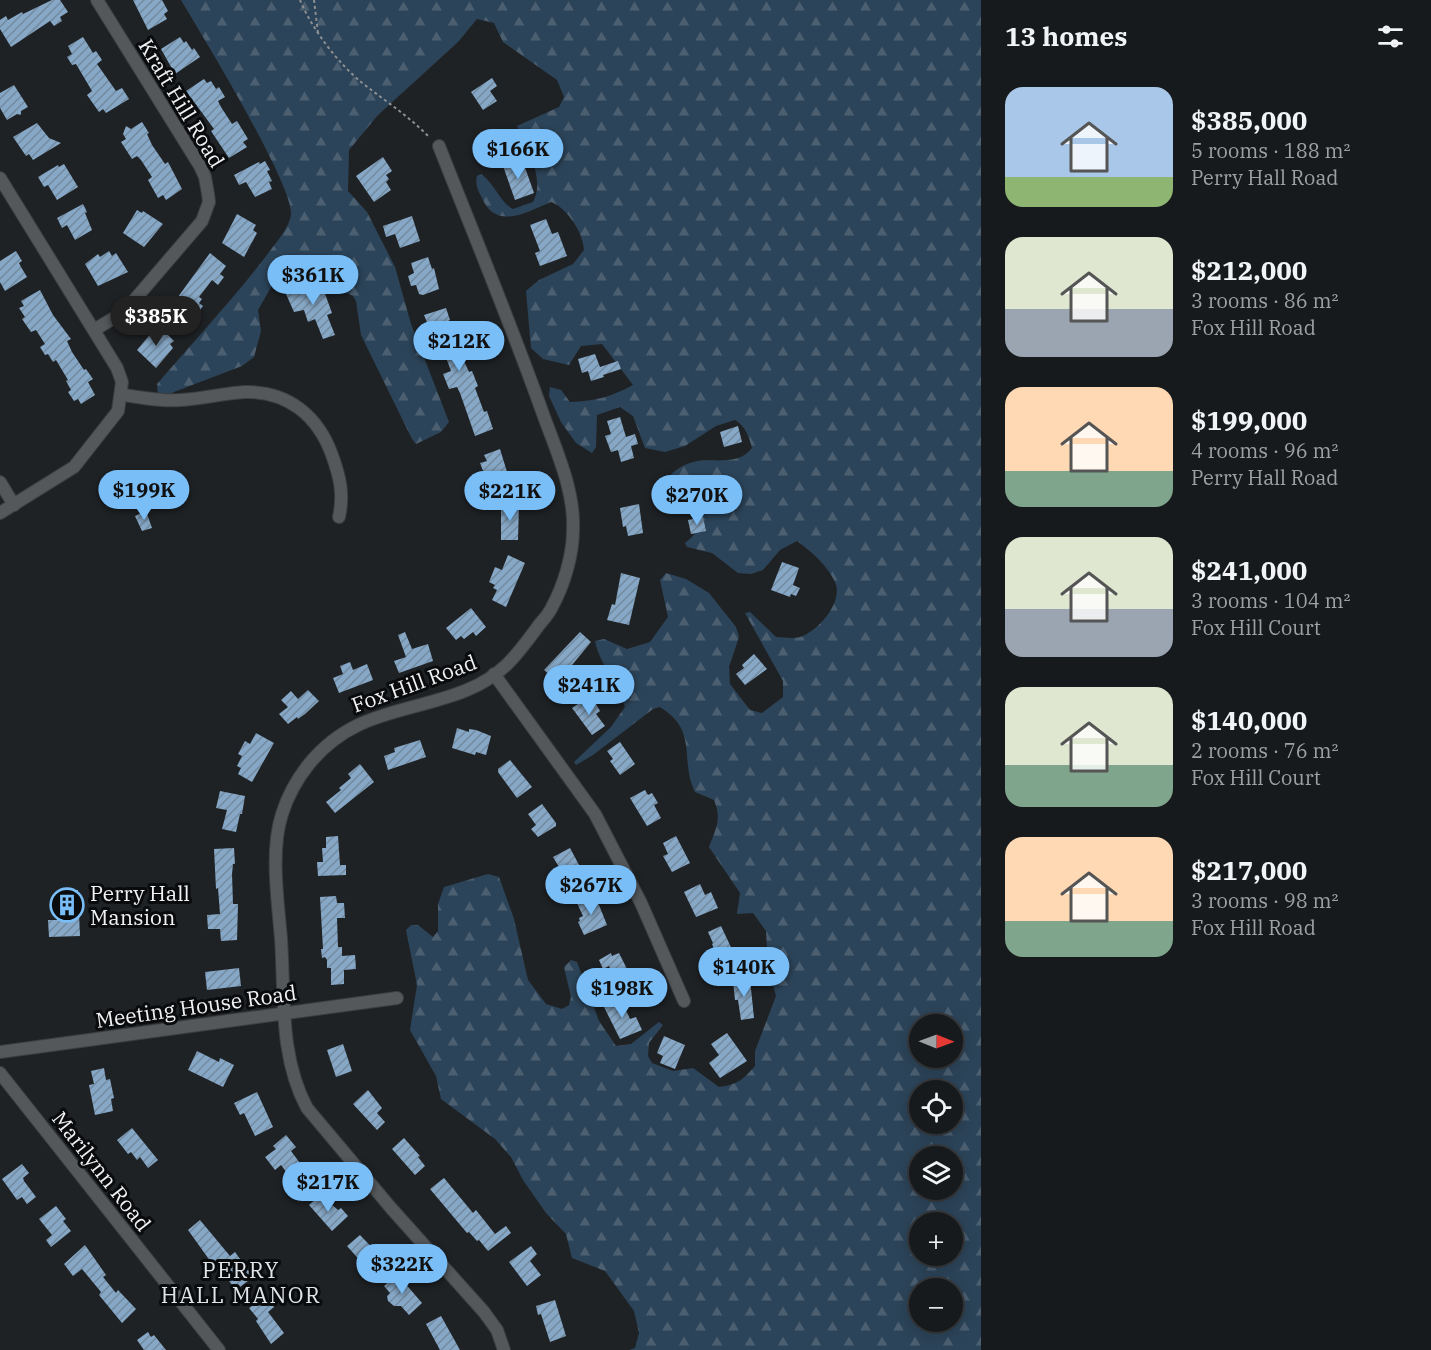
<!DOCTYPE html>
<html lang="en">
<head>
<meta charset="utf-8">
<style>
	body { margin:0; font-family:"IBM Plex Serif",serif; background:#242729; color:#f1f3f6; height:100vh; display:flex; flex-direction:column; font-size:22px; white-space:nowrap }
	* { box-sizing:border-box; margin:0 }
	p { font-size:20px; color:#9ea1a3 }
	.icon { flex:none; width:33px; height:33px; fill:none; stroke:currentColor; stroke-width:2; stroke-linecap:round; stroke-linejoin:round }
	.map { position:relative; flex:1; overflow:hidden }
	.panel { display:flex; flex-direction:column; background:#171a1c; width:450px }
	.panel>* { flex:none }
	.needle { width:39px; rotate:91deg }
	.tools { position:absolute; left:909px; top:1014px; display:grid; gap:12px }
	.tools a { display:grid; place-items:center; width:54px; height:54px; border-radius:50%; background:#171a1c; box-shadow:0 3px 15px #0003,0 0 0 2px #36383b; font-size:30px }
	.price { position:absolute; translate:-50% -51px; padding:0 14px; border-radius:21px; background:#7abef8; color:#111; font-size:20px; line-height:39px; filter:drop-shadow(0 2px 3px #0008) }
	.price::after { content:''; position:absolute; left:50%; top:36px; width:18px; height:14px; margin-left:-9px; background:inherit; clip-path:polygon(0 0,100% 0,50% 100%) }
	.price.on { background:#222; color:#fff }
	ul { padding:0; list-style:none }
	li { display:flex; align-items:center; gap:18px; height:150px; padding:0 24px }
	li span { display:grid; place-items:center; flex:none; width:168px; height:120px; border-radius:18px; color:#555 }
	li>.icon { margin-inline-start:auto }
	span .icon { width:72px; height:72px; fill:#fffc; stroke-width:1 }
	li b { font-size:26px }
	h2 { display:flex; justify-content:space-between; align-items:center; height:72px; padding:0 24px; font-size:26px }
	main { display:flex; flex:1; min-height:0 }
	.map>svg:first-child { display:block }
	.forest { fill:url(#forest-firs); fill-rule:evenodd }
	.building { fill:url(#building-hatch) }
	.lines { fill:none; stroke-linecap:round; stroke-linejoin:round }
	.minor-casing { stroke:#3c3f41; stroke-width:14 }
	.path { stroke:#8d9092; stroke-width:2; stroke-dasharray:3 3; stroke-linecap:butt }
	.minor { stroke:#54585b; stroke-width:12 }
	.labels { text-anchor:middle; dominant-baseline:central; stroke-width:6; stroke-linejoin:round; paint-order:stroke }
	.street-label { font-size:21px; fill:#f0f2f4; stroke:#0a0b0d }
	.poi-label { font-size:21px; fill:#f0f2f4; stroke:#0a0b0d; text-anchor:start }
	.neighbourhood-label { font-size:22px; letter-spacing:1.5px; fill:#e0e5e9; stroke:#0a0b0d }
</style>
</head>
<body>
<main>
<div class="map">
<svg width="981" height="1350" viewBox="0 0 981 1350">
	<defs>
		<pattern id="forest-firs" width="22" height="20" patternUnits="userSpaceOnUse" patternTransform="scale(1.5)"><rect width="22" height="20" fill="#2c4459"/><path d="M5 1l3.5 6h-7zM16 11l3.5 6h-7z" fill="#4b5f71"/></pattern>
		<pattern id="building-hatch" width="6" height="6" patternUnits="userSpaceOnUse" patternTransform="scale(1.5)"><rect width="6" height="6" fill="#86a7c5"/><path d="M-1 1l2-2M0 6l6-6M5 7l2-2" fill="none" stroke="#738ba0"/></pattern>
	</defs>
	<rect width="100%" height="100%" fill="#1f2225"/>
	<path class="forest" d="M181,0H981V1350H629L635,1348L639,1333L634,1311L605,1271L572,1258L566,1234L546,1213L523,1180L511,1157L495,1139L441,1099L436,1076L410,1030L417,985L406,930L411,925H418L433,937L438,931V904L444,887L488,874L499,877L514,919L528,980L546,1004L562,1009L569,1005L571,997L564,967L571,960L577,962L599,1021L616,1046L631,1044L659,1022L663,1025L649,1043L648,1056L652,1063L673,1071L693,1068L719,1087C737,1085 744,1079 755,1066V1051L776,996L768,967L766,931L753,913L737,914L740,893L709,847C716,828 722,819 714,800L695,792C679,759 699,731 660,707L653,709L593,755L576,765L574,762L611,727L625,707C618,683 600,665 595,641L604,639L627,649L650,642L668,617L660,580L666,573L686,579L709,593L736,627L739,637L729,667L730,684L750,710L762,713L783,697V681L745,613L750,612L776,637C783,637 793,639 800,637C818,631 844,602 835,582C827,565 812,552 797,541L780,550L763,570L751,574L738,573L712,553L687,547L685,543C712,523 686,515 674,497C671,491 670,484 668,478C675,470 682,465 693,462C713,457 738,467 752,448C749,436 745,426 735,420L716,426L685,446L665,452L645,448L633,416L620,407L597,415L596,447L592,453L576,443L561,422L549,396L550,387L561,390L570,402C597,401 610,397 633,385L602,344L581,346L569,365L543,359L531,348L526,291L539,280L573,264L584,250C583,232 567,208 551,202C527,212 496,231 482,198C478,190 475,185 477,176L481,174C495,184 501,204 513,209L533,202C546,178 526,149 517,126L559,107L564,97L557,80L503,42L494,23L477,19L458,42L378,115L349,150L348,191L367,212L395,267L411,324L449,422L441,432L416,444L412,439L361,335L356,301L353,296L338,289L325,274L298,273L275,280L258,310L261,331L254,357L242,366L166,395L158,394L157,384C195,340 235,297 270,251C277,241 289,228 291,215C295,187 200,32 181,0ZM920,1024H952V1058H920ZM920,1090H952V1124H920ZM920,1156H952V1190H920ZM920,1222H952V1256H920ZM920,1288H952V1322H920Z"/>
	<g class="building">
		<polygon points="52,0 60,0 68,12 60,17 62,21 54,26 50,21 11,47 0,29 0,20 6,16 8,20 22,12 23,14"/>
		<polygon points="133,0 162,0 168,11 164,14 167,19 148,30"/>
		<polygon points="83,37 93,53 96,51 102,60 97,64 116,91 122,88 129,99 106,113 103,109 99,112 87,95 92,91 76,64 72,65 67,57 72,54 68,46"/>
		<polygon points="180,37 184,43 186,41 192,50 194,48 200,57 175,74 161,49"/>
		<polygon points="492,78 497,86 490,91 497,101 483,110 471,92"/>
		<polygon points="204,79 207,83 211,81 216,89 219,87 225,97 218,101 221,107 232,124 237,121 248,139 243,142 247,147 229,158 211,131 214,129 186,91"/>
		<polygon points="14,85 28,107 21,111 21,115 17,114 7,120 0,108 0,93"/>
		<polygon points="142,122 149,133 147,134 152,145 165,164 168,162 182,189 166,200 163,195 158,198 148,180 152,177 141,160 137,156 132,159 121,142 126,139 123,134 126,126 131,129"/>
		<polygon points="37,123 49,138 61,143 33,160 29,154 26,156 13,137"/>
		<polygon points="383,157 392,171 386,175 389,179 386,182 391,190 374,202 356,176"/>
		<polygon points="522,159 534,193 515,200 503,166"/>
		<polygon points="265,161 270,170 267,171 272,181 269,182 272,189 255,197 246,182 239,185 234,175 259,162 260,164"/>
		<polygon points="64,164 78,187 57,200 48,185 44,187 38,177 58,165 59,167"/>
		<polygon points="83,204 87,212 85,213 92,230 75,240 67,225 62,228 57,218"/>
		<polygon points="137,210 142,213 143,211 163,224 144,247 123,233"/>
		<polygon points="237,214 256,225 253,230 257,233 244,257 222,243"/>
		<polygon points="412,216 420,241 400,248 395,234 386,237 383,226"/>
		<polygon points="546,219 552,234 558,232 567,256 540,266 535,253 540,251 530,225"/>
		<polygon points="16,251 22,261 19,263 21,267 27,277 5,291 0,282 0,261"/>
		<polygon points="109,251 112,256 116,253 128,272 98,286 85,264 98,254 100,257"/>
		<polygon points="210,253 226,266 220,274 224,277 218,285 212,280 199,297 202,299 199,303 203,306 197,314 198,316 188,328 167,312"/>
		<polygon points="428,257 432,269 434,268 439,289 423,295 419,294 416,285 411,286 408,276 414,273 411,263"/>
		<polygon points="320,280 332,313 327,315 335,335 323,339 315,319 308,322 304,310 294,312 286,294"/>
		<polygon points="40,290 53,315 71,339 67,341 72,352 84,370 86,369 93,379 88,382 95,395 81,404 78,399 74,401 68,392 71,390 66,381 68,380 56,360 53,362 48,354 45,355 40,347 45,344 36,330 31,332 22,319 25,317 19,308 24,306 21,301"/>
		<polygon points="446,308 450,320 446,322 457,353 460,352 469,372 472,371 478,386 475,388 484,412 487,411 493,429 475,436 460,393 457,387 449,389 443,374 451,371 441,344 436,345 424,315"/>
		<polygon points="158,325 174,341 170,344 173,348 156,368 137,350"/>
		<polygon points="595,354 600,367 618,361 621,369 603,375 604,377 591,381 588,371 582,373 578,359"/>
		<polygon points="620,417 626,437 635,434 638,444 631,446 634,458 621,462 618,450 611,452 605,436 611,434 607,421"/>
		<polygon points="738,426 742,442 724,447 720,432"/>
		<polygon points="500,449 511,485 497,490 491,474 485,476 480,463 487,461 484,455"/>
		<polygon points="160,482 166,498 138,508 132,492"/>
		<polygon points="639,504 643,533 628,536 626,526 623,527 620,508"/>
		<polygon points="501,505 519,505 518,540 501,540"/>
		<polygon points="146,511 152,528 142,531 135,516"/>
		<polygon points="703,517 706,531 691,534 688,520"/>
		<polygon points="508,555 525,563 506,607 492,600 497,590 493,588 495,585 489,582 495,567 502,570"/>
		<polygon points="782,562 799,568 793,585 800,588 796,596 791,594 790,597 771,590"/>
		<polygon points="621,573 640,578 629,625 607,620 612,604 615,605"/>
		<polygon points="471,608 486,627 476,636 473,632 464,639 461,636 456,640 446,628"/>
		<polygon points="405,632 412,649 428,644 433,661 399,673 394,661 406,657 398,635"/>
		<polygon points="580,632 591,642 558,682 544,670"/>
		<polygon points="754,654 767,669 745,685 736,674 744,668 742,665"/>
		<polygon points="350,662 353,670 367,664 373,680 339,693 333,678 343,674 340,666"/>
		<polygon points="308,690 319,701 305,714 298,719 297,717 288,724 279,714 288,707 281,700 291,691 298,699"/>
		<polygon points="585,699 590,705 595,702 600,711 596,714 605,726 592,735 572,708"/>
		<polygon points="457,728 469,732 469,729 476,730 491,736 486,755 476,752 475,755 452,748"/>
		<polygon points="256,733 274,743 252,782 238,774 241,768 237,766 242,756 238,754 245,741 250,744"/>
		<polygon points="420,740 426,757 388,770 384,756 395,752 394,748"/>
		<polygon points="620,742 635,764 620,775 610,761 613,759 607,751"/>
		<polygon points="510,760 532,787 517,798 498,772 498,769"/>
		<polygon points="360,764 374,782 335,813 326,802 341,790 339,788 351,778 348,774"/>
		<polygon points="645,790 648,795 652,793 658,803 654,805 661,818 647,826 630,798"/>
		<polygon points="220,791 245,796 242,814 240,814 236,832 222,829 227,810 216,808"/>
		<polygon points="542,804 556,823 556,826 538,837 531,829 536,825 528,814"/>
		<polygon points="338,836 340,865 346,865 346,875 318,876 317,862 323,862 322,848 326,848 326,837"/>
		<polygon points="676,836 690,863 672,872 663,856 668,854 663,843"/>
		<polygon points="234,848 235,864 233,864 232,874 233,904 238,904 237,940 221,941 220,929 208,929 207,915 220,914 218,888 216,889 214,849"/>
		<polygon points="570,848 586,878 570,887 567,883 564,885 558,874 562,872 553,857"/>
		<polygon points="700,884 705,895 711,892 718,908 696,917 684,892"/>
		<polygon points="78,890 80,936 49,937 48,920 57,920 56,891"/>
		<polygon points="595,895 607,925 584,935 578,922 580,921 579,918 583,916 577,903"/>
		<polygon points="336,896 337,903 344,903 345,918 337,918 338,947 342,947 342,956 355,955 356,969 344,970 344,984 331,985 331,968 327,968 327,960 325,957 322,958 321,949 323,949 320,897"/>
		<polygon points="721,926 737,960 720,968 713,955 716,954 712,944 713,943 708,932"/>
		<polygon points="611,953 612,956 619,953 630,975 616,981 609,966 603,969 599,960"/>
		<polygon points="239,968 241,986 207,990 205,972"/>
		<polygon points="750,979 754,1018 741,1020 738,1000 735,1000 733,981"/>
		<polygon points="620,997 630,1019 636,1017 642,1030 620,1039 603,1005"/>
		<polygon points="727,1033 747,1061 720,1078 709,1063 719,1055 711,1044"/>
		<polygon points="664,1036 685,1045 675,1069 660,1063 663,1056 657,1053"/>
		<polygon points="343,1044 352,1071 336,1077 327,1050"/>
		<polygon points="197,1051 219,1062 220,1058 234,1065 223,1087 188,1070"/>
		<polygon points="104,1068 106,1080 110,1079 114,1098 111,1099 113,1111 95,1115 89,1085 94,1084 91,1071"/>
		<polygon points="368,1090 382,1108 377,1113 385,1122 377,1130 353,1104"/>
		<polygon points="257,1092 273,1127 255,1136 244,1113 240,1115 234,1103"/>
		<polygon points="132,1128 158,1160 148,1168 140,1157 137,1160 131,1152 128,1154 117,1140"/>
		<polygon points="286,1135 296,1147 291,1151 308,1174 295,1184 281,1165 275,1170 265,1157 276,1149 273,1146"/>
		<polygon points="404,1138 420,1156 418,1157 425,1166 415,1175 392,1149"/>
		<polygon points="22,1164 29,1173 23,1178 24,1181 36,1197 27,1204 22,1197 17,1200 2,1179"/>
		<polygon points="444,1178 473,1213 476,1210 495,1234 506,1226 511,1233 488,1251 479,1240 477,1241 469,1232 467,1233 430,1189"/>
		<polygon points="319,1196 328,1206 330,1203 338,1210 341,1208 348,1216 332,1231 309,1205"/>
		<polygon points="56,1206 66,1219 63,1221 71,1231 51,1247 46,1240 52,1235 39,1219"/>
		<polygon points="200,1220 230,1256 235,1252 253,1277 236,1290 226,1277 223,1279 188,1230"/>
		<polygon points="360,1235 385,1261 371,1273 347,1246"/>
		<polygon points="85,1245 106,1275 103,1277 116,1293 118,1290 136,1309 122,1323 99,1295 101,1292 82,1269 73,1276 64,1264"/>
		<polygon points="531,1246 537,1254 530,1261 541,1275 527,1286 509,1262"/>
		<polygon points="397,1274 422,1303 409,1315 401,1306 394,1306 388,1301 387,1296 390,1293 384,1286"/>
		<polygon points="266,1296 274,1307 268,1312 284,1333 271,1344 256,1321 258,1319 249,1308"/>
		<polygon points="555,1300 566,1336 550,1342 541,1314 538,1315 536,1306"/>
		<polygon points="441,1316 460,1350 440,1350 426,1324"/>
		<polygon points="148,1332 151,1337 154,1335 166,1350 144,1350 137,1340"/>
	</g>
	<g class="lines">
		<g class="minor-casing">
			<g id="minor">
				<path d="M439,146C474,235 511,324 543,414C556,450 575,491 573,530C573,555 564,585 552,607C549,614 543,620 539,625C517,655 503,675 467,690C408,714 354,709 309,764C297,779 288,795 282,814C270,851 278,901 281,939C285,996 279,1056 307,1108L391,1208L484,1312L497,1330L504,1350"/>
				<polyline points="0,178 117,368 122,382 118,411 74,467 0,513"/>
				<polyline points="94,330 124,312 202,221 209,202 208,194 205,177 200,166 97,0"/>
				<path d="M122,395C141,397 162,402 181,400C203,399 224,393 245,392C288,391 318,416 332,455C340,477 344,494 339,517"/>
				<polyline points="0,482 14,505"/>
				<polyline points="494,674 595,814 641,903 684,1001"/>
				<polyline points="0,1052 397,998"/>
				<polyline points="0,1073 219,1350"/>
			</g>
		</g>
		<g class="path">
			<path d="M300,0C312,29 337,62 361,82C385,101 409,116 430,138"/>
			<polyline points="314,0 318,33"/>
		</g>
		<use href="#minor" class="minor"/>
	</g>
	<defs>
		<g id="building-ring" transform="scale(1.725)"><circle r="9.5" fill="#0a0b0d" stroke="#7abef8" stroke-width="1.5"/><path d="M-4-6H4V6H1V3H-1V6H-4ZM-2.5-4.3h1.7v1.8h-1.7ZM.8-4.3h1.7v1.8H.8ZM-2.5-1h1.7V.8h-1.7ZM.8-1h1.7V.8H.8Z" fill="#7abef8"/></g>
	</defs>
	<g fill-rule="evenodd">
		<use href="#building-ring" x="67" y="905"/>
	</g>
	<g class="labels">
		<g class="street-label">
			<text transform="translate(182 103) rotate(59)">Kraft Hill Road</text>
			<text transform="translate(414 683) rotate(-20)">Fox Hill Road</text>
			<text transform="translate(196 1006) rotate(-8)">Meeting House Road</text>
			<text transform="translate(102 1171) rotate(52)">Marilynn Road</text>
		</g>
		<g class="poi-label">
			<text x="90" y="893">Perry Hall<tspan x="90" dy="24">Mansion</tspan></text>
		</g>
		<g class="neighbourhood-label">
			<text x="241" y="1269">PERRY<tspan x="241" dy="25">HALL MANOR</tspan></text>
		</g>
	</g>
</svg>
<div class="tools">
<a><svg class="needle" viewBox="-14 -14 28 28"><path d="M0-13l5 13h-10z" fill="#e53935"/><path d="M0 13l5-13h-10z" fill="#9ea1a3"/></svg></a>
<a><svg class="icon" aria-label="locate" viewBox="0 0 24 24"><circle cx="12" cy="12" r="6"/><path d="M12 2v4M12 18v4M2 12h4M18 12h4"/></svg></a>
<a><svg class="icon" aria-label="layers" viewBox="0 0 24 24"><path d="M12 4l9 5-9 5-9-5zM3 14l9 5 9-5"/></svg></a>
<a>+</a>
<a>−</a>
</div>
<b class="price" style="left:518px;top:180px">$166K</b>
<b class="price" style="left:313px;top:306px">$361K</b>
<b class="price on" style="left:156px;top:347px">$385K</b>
<b class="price" style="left:459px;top:372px">$212K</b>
<b class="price" style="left:144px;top:521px">$199K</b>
<b class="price" style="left:510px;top:522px">$221K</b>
<b class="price" style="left:697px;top:526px">$270K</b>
<b class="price" style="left:589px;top:716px">$241K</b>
<b class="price" style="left:591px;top:916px">$267K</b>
<b class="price" style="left:744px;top:998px">$140K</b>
<b class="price" style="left:622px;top:1019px">$198K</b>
<b class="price" style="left:328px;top:1213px">$217K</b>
<b class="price" style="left:402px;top:1295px">$322K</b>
</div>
<section class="panel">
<h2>13 homes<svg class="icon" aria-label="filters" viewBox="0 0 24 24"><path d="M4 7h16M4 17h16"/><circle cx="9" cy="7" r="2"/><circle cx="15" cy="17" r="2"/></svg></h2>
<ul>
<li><span style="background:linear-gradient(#a9c7e8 75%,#8fb573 0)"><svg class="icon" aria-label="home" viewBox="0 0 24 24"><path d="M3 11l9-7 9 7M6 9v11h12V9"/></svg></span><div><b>$385,000</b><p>5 rooms · 188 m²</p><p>Perry Hall Road</p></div></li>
<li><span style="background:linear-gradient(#dfe7d0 60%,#9aa5b1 0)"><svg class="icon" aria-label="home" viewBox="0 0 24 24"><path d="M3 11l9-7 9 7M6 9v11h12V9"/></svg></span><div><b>$212,000</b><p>3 rooms · 86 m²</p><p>Fox Hill Road</p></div></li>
<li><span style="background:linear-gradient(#ffd9b3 70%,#7fa58c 0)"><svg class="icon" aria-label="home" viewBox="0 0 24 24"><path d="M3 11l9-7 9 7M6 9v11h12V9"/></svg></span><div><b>$199,000</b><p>4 rooms · 96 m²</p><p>Perry Hall Road</p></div></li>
<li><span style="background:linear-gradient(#dfe7d0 60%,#9aa5b1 0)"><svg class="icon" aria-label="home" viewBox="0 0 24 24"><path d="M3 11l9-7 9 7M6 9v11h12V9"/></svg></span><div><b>$241,000</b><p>3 rooms · 104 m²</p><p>Fox Hill Court</p></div></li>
<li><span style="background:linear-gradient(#dfe7d0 65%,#7fa58c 0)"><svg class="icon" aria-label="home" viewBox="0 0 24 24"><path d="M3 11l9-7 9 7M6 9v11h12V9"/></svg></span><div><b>$140,000</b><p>2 rooms · 76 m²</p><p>Fox Hill Court</p></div></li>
<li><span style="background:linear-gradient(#ffd9b3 70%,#7fa58c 0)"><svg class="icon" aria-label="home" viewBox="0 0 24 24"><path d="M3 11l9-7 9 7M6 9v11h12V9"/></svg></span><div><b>$217,000</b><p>3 rooms · 98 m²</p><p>Fox Hill Road</p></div></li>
</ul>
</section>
</main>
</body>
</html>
